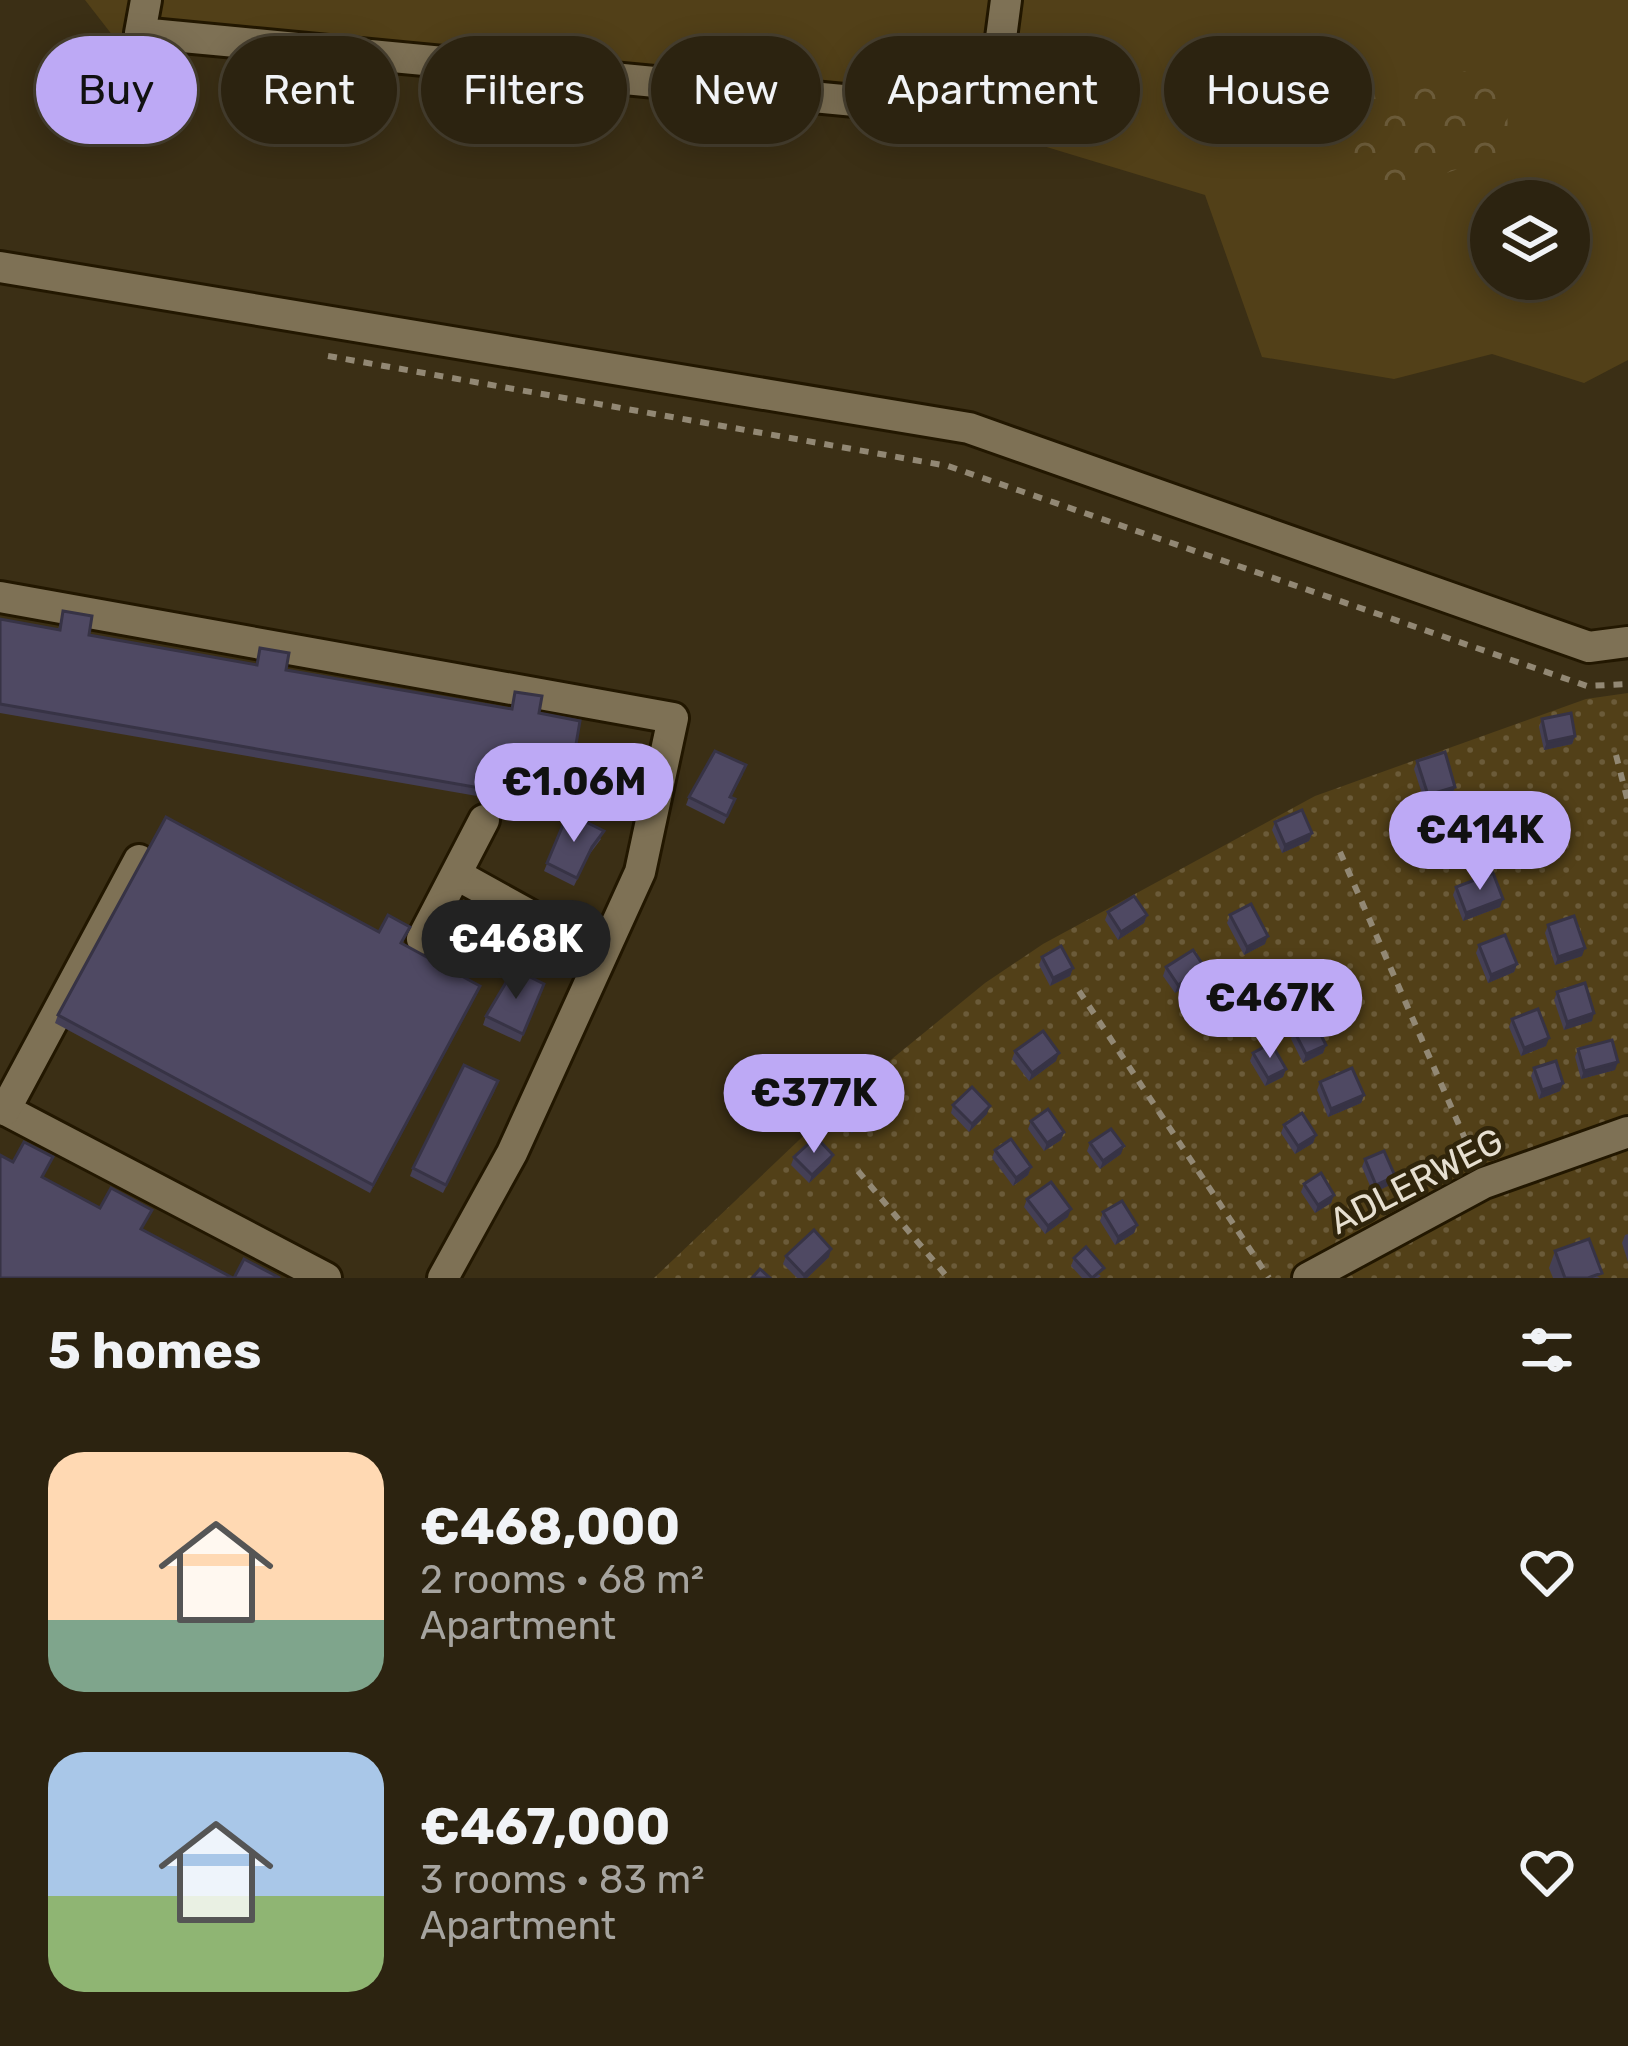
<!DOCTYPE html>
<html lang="en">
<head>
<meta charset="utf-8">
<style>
	body { margin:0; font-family:Rubik,sans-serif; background:#382f1e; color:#f1f3f6; height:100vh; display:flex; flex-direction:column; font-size:45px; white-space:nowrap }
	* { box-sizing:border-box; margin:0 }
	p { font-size:39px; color:#a6a49f }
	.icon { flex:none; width:66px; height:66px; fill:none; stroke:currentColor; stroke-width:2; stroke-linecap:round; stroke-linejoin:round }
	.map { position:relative; height:1278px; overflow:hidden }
	.drawer { display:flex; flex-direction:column; background:#2c2310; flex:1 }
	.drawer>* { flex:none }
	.guide { position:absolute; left:36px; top:36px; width:1557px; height:108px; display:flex; gap:24px }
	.fabs { position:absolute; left:1470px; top:180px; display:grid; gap:24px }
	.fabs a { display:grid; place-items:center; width:120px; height:120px; border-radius:50%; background:#2c2310; box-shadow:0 6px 30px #0003,0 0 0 3px #484030; font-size:60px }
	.price { position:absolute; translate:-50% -102px; padding:0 27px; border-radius:42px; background:#bda9f5; color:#111; font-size:39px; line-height:78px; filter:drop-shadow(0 3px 6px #0008) }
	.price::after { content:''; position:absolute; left:50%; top:72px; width:36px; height:27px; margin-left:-18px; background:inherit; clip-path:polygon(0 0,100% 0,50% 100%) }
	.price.active { background:#222; color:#fff }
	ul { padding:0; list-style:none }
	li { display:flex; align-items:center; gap:36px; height:300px; padding:0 48px }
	li span { display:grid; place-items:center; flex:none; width:336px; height:240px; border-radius:36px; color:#555 }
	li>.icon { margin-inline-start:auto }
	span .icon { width:144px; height:144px; fill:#fffc; stroke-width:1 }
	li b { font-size:51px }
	h2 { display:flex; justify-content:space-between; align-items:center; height:144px; padding:0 48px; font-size:51px }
	.chip { padding:0 42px; border-radius:54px; background:#2c2310; box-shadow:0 6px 30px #0003,0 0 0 3px #484030; font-size:42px; line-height:108px }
	.chip.active { background:#bda9f5; color:#111 }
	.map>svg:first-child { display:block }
	.grass { fill:#524018; fill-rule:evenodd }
	.forest { fill:url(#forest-crowns) }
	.garden { fill:url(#garden-dots) }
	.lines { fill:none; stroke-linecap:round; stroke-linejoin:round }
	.minor-casing { stroke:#221700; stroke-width:36 }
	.path { stroke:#928874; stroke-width:6; stroke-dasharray:9 9; stroke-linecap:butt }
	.minor { stroke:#7e7155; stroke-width:30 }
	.wall { fill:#443f55 }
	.shaded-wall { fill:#373345 }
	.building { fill:#4f4963; stroke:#373345; stroke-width:3 }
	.labels { text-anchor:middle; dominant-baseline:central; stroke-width:9; stroke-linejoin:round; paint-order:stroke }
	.street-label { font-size:36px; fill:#e6dfd0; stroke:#30250b }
</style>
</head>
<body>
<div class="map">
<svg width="1628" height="1278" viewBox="0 0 1628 1278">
	<defs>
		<pattern id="forest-crowns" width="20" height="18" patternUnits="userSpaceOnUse" patternTransform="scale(3)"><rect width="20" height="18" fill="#524018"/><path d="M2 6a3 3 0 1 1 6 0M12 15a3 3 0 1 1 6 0" fill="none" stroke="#6b5b39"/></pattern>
		<pattern id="garden-dots" width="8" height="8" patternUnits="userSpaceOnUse" patternTransform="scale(3)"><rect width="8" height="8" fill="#524018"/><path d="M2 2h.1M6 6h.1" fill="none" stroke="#6b5b39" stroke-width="1.8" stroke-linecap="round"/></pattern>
	</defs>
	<rect width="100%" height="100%" fill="#3b2f15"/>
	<path class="grass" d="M85,0H1628V360L1584,383L1492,354L1394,379L1262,357L1205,195L994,131L120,45ZM1491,201H1569V279H1491Z"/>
	<path class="forest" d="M1300,38L1375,73L1426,78L1468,71L1507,94L1508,147C1378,210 1363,185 1267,94L1277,59Z"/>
	<polygon class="garden" points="1628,693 1628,1278 654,1278 838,1103 985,983 1043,944 1315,796 1586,699"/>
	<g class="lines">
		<g class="minor-casing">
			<g id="minor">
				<polyline points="146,0 140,33 991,114 1006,0"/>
				<polyline points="0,267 969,428 1589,647 1628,642"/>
				<polyline points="0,597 673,718 640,872 512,1153 443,1278"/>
				<polyline points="459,876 600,954"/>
				<polyline points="422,939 484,820"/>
				<polyline points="0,1107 326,1278"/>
				<polyline points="5,1110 139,860"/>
				<polyline points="1308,1278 1484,1183 1628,1132"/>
			</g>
		</g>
		<g class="path">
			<polyline points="328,356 948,466 1587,686 1628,684"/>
			<polyline points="1616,755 1628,802"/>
			<polyline points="1340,852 1473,1157"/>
			<polyline points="1079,991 1269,1278"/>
			<polyline points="858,1171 948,1278"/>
		</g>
		<use href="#minor" class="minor"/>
	</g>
	<g class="wall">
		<polygon points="63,611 89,635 256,664 260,648 286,670 511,708 515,692 539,713 566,803 563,811 0,713 0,619 58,630"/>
		<polygon points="1542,719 1575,736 1572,744 1544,750 1539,727"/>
		<polygon points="1417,761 1455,787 1452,795 1425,803 1414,769"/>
		<polygon points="743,774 731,797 732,807 724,824 686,805 689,797"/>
		<polygon points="1498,804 1531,826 1528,834 1505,842 1495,812"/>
		<polygon points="568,813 601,839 589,855 574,886 544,871"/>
		<polygon points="1275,822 1312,833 1309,841 1282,853 1272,830"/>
		<polygon points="1436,823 1471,853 1445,863 1433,831"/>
		<polygon points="1456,887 1500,907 1463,921 1453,895"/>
		<polygon points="1108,912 1147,915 1144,923 1118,940 1105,920"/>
		<polygon points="1230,915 1265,944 1244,955 1227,923"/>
		<polygon points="1548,925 1582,956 1555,965 1545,933"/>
		<polygon points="410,927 402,943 480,986 370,1193 55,1023 58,1015 379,932"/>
		<polygon points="1479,945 1517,964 1514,972 1488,983 1476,953"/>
		<polygon points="1042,957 1073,968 1070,976 1050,986 1039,965"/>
		<polygon points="1166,967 1205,968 1202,976 1175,993 1163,976"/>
		<polygon points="1262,975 1301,990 1298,999 1272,1011 1259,983"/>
		<polygon points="544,984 520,1042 483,1025 486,1016"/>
		<polygon points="1557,992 1592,1021 1564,1030 1554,1000"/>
		<polygon points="1212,1003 1244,1023 1223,1035 1209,1011"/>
		<polygon points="1512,1019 1546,1046 1521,1056 1509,1027"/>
		<polygon points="1294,1031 1326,1045 1323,1053 1303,1063 1291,1039"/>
		<polygon points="1578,1049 1615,1070 1581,1079 1575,1057"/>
		<polygon points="1015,1051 1056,1061 1029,1081 1012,1059"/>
		<polygon points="1253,1053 1286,1069 1283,1077 1265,1086 1250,1061"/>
		<polygon points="1534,1068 1563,1083 1560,1091 1539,1099 1531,1076"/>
		<polygon points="1320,1082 1364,1095 1361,1103 1328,1117 1317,1090"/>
		<polygon points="495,1090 443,1193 410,1176 413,1168"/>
		<polygon points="953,1105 987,1114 969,1132 951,1113"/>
		<polygon points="842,1113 871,1113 852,1133 839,1121"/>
		<polygon points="1031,1121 1064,1132 1061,1140 1044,1151 1028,1129"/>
		<polygon points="1284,1125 1316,1135 1313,1143 1295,1154 1281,1133"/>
		<polygon points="1090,1143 1121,1154 1100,1169 1087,1151"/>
		<polygon points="995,1150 1031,1167 1028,1175 1013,1186 992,1158"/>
		<polygon points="794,1157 830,1163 809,1183 791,1165"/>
		<polygon points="1365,1159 1392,1184 1373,1193 1362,1167"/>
		<polygon points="1304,1184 1334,1195 1331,1203 1315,1213 1301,1192"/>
		<polygon points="1027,1199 1068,1217 1045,1234 1024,1207"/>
		<polygon points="1103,1212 1137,1225 1134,1233 1115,1245 1100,1221"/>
		<polygon points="1628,1234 1628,1262 1622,1243 1625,1235"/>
		<polygon points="1555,1251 1600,1278 1553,1278 1549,1268"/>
		<polygon points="786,1256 829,1257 807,1278 797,1278 783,1264"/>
		<polygon points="1074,1258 1101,1276 1098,1278 1082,1278 1071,1266"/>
	</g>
	<g class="shaded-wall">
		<polygon points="1575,736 1572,744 1544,750 1547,742"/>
		<polygon points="1455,787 1452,795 1425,803 1428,795"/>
		<polygon points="1531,826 1528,834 1505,842 1508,834"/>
		<polygon points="1312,833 1309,841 1282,853 1285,845"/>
		<polygon points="1474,845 1471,853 1445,863 1448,855"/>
		<polygon points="1503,899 1500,907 1463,921 1466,913"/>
		<polygon points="1147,915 1144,923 1118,940 1121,932"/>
		<polygon points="1268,936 1265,944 1244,955 1247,947"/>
		<polygon points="1585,948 1582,956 1555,965 1558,957"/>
		<polygon points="1517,964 1514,972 1488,983 1491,975"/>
		<polygon points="1073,968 1070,976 1050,986 1053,978"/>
		<polygon points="1205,968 1202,976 1175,993 1178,985"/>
		<polygon points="480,986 477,994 370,1193 373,1185"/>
		<polygon points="1301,990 1298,999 1272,1011 1275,1003"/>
		<polygon points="1594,1013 1592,1021 1564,1030 1567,1022"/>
		<polygon points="1247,1014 1244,1023 1223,1035 1226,1026"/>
		<polygon points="1549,1038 1546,1046 1521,1056 1524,1048"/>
		<polygon points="1326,1045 1323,1053 1303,1063 1306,1054"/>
		<polygon points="1059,1053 1056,1061 1029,1081 1032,1073"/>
		<polygon points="1618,1062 1615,1070 1581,1079 1584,1071"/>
		<polygon points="1286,1069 1283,1077 1265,1086 1268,1078"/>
		<polygon points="1563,1083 1560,1091 1539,1099 1542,1090"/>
		<polygon points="1364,1095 1361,1103 1328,1117 1331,1109"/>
		<polygon points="874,1105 871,1113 852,1133 855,1125"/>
		<polygon points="990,1106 987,1114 969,1132 972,1124"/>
		<polygon points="1064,1132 1061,1140 1044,1151 1047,1143"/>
		<polygon points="1316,1135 1313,1143 1295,1154 1298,1146"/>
		<polygon points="1124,1146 1121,1154 1100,1169 1103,1161"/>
		<polygon points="833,1155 830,1163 809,1183 812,1175"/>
		<polygon points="1031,1167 1028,1175 1013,1186 1016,1178"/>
		<polygon points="1395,1176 1392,1184 1373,1193 1376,1185"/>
		<polygon points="1334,1195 1331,1203 1315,1213 1318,1205"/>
		<polygon points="1071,1209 1068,1217 1045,1234 1048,1226"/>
		<polygon points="1137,1225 1134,1233 1115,1245 1118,1237"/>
		<polygon points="831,1249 829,1257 807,1278 803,1278"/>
	</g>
	<g class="building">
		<polygon points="63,611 92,616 89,635 257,665 260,648 289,653 286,670 512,709 515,692 542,696 539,713 580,721 566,803 0,704 0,619 60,630"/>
		<polygon points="1571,713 1575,736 1547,742 1542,719"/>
		<polygon points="715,751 746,765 730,797 735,799 727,816 689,797"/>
		<polygon points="1445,752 1455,787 1428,795 1417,761"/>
		<polygon points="1521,796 1531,826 1508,834 1498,804"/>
		<polygon points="1302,810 1312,833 1285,845 1275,822"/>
		<polygon points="568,813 604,831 592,847 577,878 547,863"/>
		<polygon points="1463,814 1474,845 1448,855 1436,823"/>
		<polygon points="166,817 379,932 388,915 410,927 401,943 480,986 373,1185 58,1015"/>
		<polygon points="1493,873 1503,899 1466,913 1456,887"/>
		<polygon points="1134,896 1147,915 1121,932 1108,912"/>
		<polygon points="1251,904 1268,936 1247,947 1230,915"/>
		<polygon points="1574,916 1585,948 1558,957 1548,925"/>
		<polygon points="1505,935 1517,964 1491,975 1479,945"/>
		<polygon points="1061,946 1073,968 1053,978 1042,957"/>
		<polygon points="1193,950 1205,968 1178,985 1166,967"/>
		<polygon points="1288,963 1301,990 1275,1003 1262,975"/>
		<polygon points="514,969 544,984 523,1034 486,1016"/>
		<polygon points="1585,983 1594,1013 1567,1022 1557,992"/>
		<polygon points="1233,991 1247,1014 1226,1026 1212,1003"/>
		<polygon points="1538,1009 1549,1038 1524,1048 1512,1019"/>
		<polygon points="1314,1021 1326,1045 1306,1054 1294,1031"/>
		<polygon points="1043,1031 1059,1053 1032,1073 1015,1051"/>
		<polygon points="1612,1040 1618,1062 1584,1071 1578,1049"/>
		<polygon points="1271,1043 1286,1069 1268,1078 1253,1053"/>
		<polygon points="1556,1061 1563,1083 1542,1090 1534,1068"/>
		<polygon points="464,1065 498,1081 446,1185 413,1168"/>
		<polygon points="1352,1068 1364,1095 1331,1109 1320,1082"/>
		<polygon points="972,1087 990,1106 972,1124 953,1105"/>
		<polygon points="861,1093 874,1105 855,1125 842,1113"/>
		<polygon points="1048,1109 1064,1132 1047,1143 1031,1121"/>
		<polygon points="1302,1113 1316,1135 1298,1146 1284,1125"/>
		<polygon points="1111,1129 1124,1146 1103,1161 1090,1143"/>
		<polygon points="816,1137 833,1155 812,1175 794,1157"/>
		<polygon points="1011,1139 1031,1167 1016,1178 995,1150"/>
		<polygon points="24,1142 53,1157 42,1177 100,1208 111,1188 152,1210 141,1229 233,1278 0,1278 0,1155 13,1162"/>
		<polygon points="1384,1151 1395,1176 1376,1185 1365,1159"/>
		<polygon points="1321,1173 1334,1195 1318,1205 1304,1184"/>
		<polygon points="1051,1182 1071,1209 1048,1226 1027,1199"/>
		<polygon points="1122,1201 1137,1225 1118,1237 1103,1212"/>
		<polygon points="814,1230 831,1249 804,1275 786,1256"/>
		<polygon points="1589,1239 1602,1273 1588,1278 1565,1278 1555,1251"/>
		<polygon points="1086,1247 1104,1268 1092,1278 1074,1258"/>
		<polygon points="244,1259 280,1278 234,1278"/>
		<polygon points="760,1269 770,1278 752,1278"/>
	</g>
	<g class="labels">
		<g class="street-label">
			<text transform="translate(1416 1181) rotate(-27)">ADLERWEG</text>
		</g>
	</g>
</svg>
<div class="fabs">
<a><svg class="icon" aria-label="layers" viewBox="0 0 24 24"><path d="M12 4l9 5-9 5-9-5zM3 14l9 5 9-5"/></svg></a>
</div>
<b class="price" style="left:574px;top:845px">€1.06M</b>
<b class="price" style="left:1480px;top:893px">€414K</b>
<b class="price active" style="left:516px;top:1002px">€468K</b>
<b class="price" style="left:1270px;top:1061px">€467K</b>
<b class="price" style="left:814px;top:1156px">€377K</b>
<div class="guide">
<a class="chip active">Buy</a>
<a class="chip">Rent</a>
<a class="chip">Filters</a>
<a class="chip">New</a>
<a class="chip">Apartment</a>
<a class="chip">House</a>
</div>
</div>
<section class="drawer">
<h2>5 homes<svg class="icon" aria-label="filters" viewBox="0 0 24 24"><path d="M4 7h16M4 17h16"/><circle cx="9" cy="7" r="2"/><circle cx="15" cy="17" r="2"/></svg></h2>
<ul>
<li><span style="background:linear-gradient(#ffd9b3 70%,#7fa58c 0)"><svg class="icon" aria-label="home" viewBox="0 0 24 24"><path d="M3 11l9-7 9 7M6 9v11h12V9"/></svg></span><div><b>€468,000</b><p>2 rooms · 68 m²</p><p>Apartment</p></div><svg class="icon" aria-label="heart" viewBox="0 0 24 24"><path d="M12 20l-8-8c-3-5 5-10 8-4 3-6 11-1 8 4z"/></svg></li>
<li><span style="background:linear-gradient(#a9c7e8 60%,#8fb573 0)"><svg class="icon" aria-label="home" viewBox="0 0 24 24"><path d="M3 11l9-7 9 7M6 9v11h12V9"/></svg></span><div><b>€467,000</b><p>3 rooms · 83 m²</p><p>Apartment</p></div><svg class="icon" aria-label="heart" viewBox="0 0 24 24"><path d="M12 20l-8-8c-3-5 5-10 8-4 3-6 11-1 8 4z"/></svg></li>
</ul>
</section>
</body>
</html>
